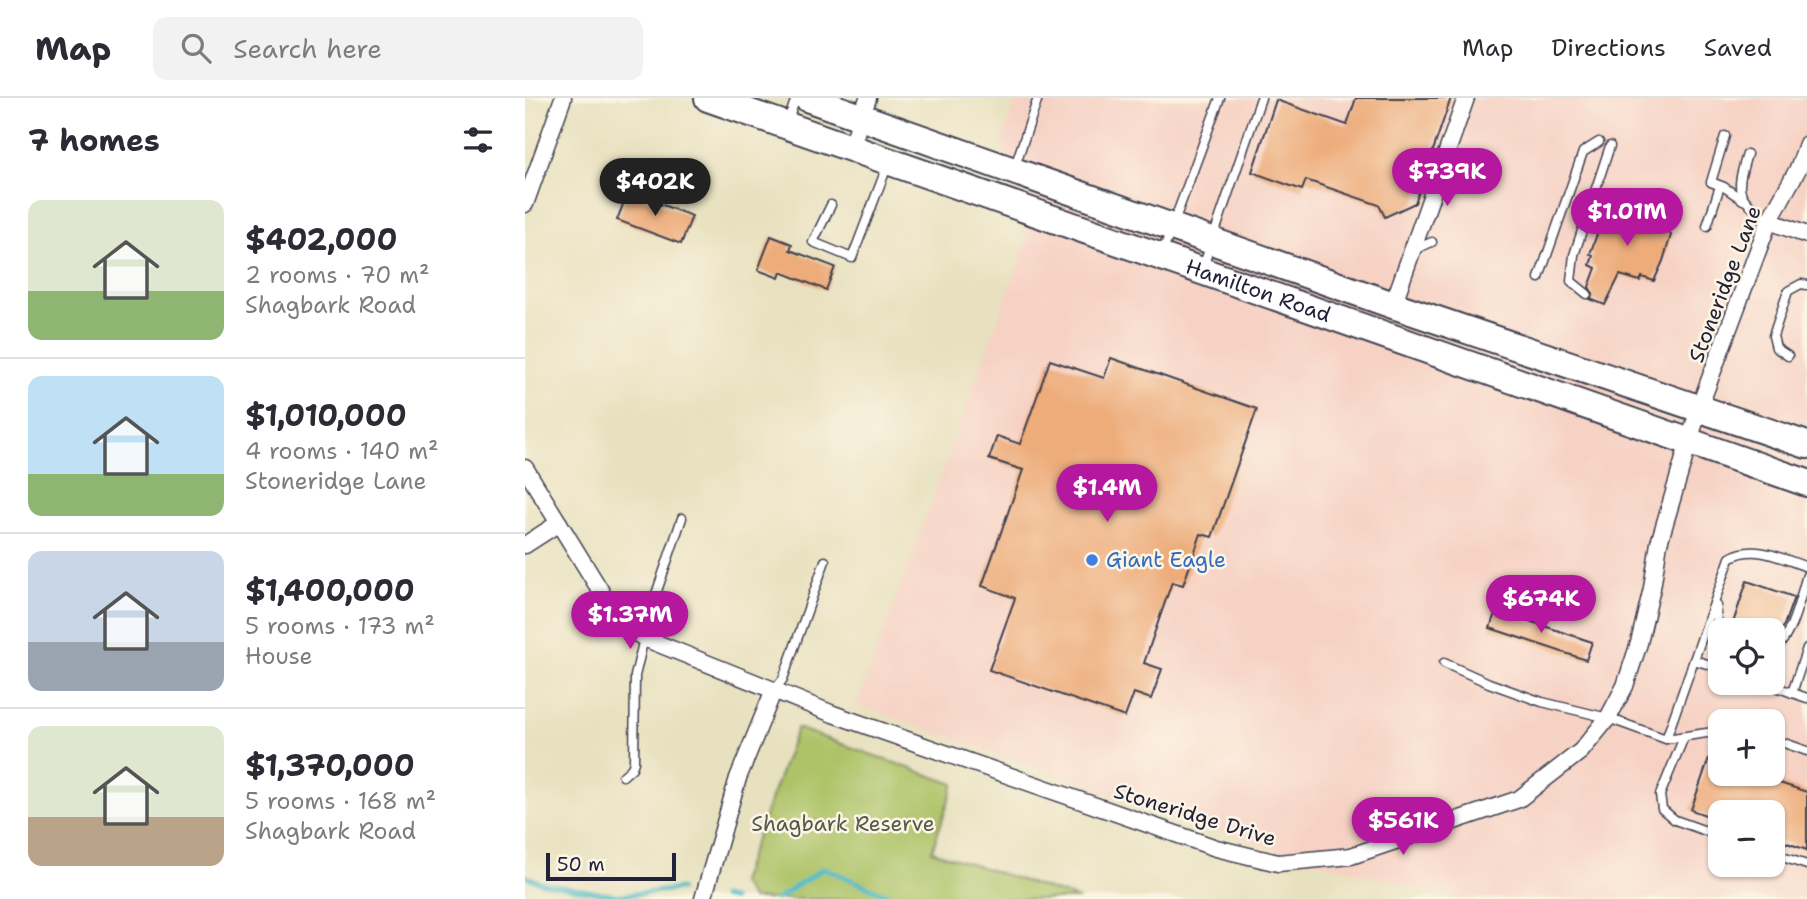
<!DOCTYPE html>
<html lang="en">
<head>
<meta charset="utf-8">
<style>
	body { margin:0; font-family:"Shantell Sans",sans-serif; background:#f2f2f3; color:#2b2b33; height:100vh; display:flex; flex-direction:column; font-size:26px; white-space:nowrap }
	* { box-sizing:border-box; margin:0 }
	p { font-size:23px; color:#7c7c81 }
	.icon { flex:none; width:38px; height:38px; fill:none; stroke:currentColor; stroke-width:2; stroke-linecap:round; stroke-linejoin:round }
	.map { position:relative; flex:1; overflow:hidden }
	.sheet { display:flex; flex-direction:column; background:#fff; width:525px }
	.sheet>* { flex:none }
	.buttons { position:absolute; left:1183px; top:520px; display:grid; gap:14px }
	.buttons a { display:grid; place-items:center; width:77px; height:77px; border-radius:14px; background:#fff; box-shadow:0 2px 5px #0004; font-size:35px }
	.scale { position:absolute; left:21px; bottom:18px; width:130px; box-sizing:border-box; padding-left:7px; border:4px solid #22223b; border-top:0; font-size:19px; line-height:24px; white-space:nowrap; color:#22223b; -webkit-text-stroke:5px #fcf5e5; paint-order:stroke }
	.price { position:absolute; translate:-50% -60px; padding:0 16px; border-radius:24px; background:#b5179e; color:#fff; font-size:23px; line-height:46px; filter:drop-shadow(0 2px 4px #0008) }
	.price::after { content:''; position:absolute; left:50%; top:42px; width:21px; height:16px; margin-left:-10px; background:inherit; clip-path:polygon(0 0,100% 0,50% 100%) }
	.price.selected { background:#222; color:#fff }
	ul { padding:0; list-style:none }
	li { display:flex; align-items:center; gap:21px; height:175px; padding:0 28px }
	li+li { border-top:2px solid #e1e1e2 }
	li span { display:grid; place-items:center; flex:none; width:196px; height:140px; border-radius:14px; color:#555 }
	li>.icon { margin-inline-start:auto }
	span .icon { width:84px; height:84px; fill:#fffc; stroke-width:1 }
	li b { font-size:30px }
	h2 { display:flex; justify-content:space-between; align-items:center; height:84px; padding:0 28px; font-size:30px }
	header { display:flex; align-items:center; gap:42px; box-sizing:border-box; height:98px; padding:0 35px; background:#fff; border-bottom:2px solid #e1e1e2 }
	header strong { font-size:33px }
	nav { display:flex; gap:38px; margin-inline-start:auto; font-size:24px }
	.search { width:490px; height:63px; background:#f2f2f3; display:flex; align-items:center; gap:18px; box-sizing:border-box; padding:0 24px; border-radius:14px; color:#7c7c81; font-size:26px }
	main { display:flex; flex:1; min-height:0 }
	.map>svg:first-child { display:block }
	.built { fill:#f6d2c4; fill-rule:evenodd }
	.green { fill:#adc368; stroke:#687252; stroke-width:2 }
	.lines { fill:none; stroke-linecap:round; stroke-linejoin:round }
	.stream { stroke:#49b8c2; stroke-width:5 }
	.building { fill:#edac7a }
	.lane-casing { stroke:#403f4f; stroke-width:11 }
	.street-casing { stroke:#403f4f; stroke-width:19 }
	.primary-casing { stroke:#403f4f; stroke-width:30 }
	.lane { stroke:#fff; stroke-width:8 }
	.street { stroke:#fff; stroke-width:16 }
	.primary { stroke:#fff; stroke-width:26 }
	.shop-dot { fill:#3f7fe0; stroke:#fcf5e5; stroke-width:2.5 }
	.labels { text-anchor:middle; dominant-baseline:central; stroke-width:5; stroke-linejoin:round; paint-order:stroke }
	.street-label { font-size:21px; fill:#22223b; stroke:#fcf5e5 }
	.shop-label { font-size:21px; fill:#366cbe; stroke:#fcf5e5; text-anchor:start }
	.park-label { font-size:21px; fill:#535a4b; stroke:#fcf5e5 }
</style>
</head>
<body>
<header>
<strong>Map</strong>
<div class="search"><svg class="icon" aria-label="search" viewBox="0 0 24 24"><circle cx="10" cy="10" r="6"/><path d="M15 15l6 6"/></svg>Search here</div>
<nav><a>Map</a><a>Directions</a><a>Saved</a></nav>
</header>
<main>
<section class="sheet">
<h2>7 homes<svg class="icon" aria-label="filters" viewBox="0 0 24 24"><path d="M4 7h16M4 17h16"/><circle cx="9" cy="7" r="2"/><circle cx="15" cy="17" r="2"/></svg></h2>
<ul>
<li><span style="background:linear-gradient(#dfe7d0 65%,#8fb573 0)"><svg class="icon" aria-label="home" viewBox="0 0 24 24"><path d="M3 11l9-7 9 7M6 9v11h12V9"/></svg></span><div><b>$402,000</b><p>2 rooms · 70 m²</p><p>Shagbark Road</p></div></li>
<li><span style="background:linear-gradient(#bfe0f5 70%,#8fb573 0)"><svg class="icon" aria-label="home" viewBox="0 0 24 24"><path d="M3 11l9-7 9 7M6 9v11h12V9"/></svg></span><div><b>$1,010,000</b><p>4 rooms · 140 m²</p><p>Stoneridge Lane</p></div></li>
<li><span style="background:linear-gradient(#c9d6e8 65%,#9aa5b1 0)"><svg class="icon" aria-label="home" viewBox="0 0 24 24"><path d="M3 11l9-7 9 7M6 9v11h12V9"/></svg></span><div><b>$1,400,000</b><p>5 rooms · 173 m²</p><p>House</p></div></li>
<li><span style="background:linear-gradient(#dfe7d0 65%,#b9a48a 0)"><svg class="icon" aria-label="home" viewBox="0 0 24 24"><path d="M3 11l9-7 9 7M6 9v11h12V9"/></svg></span><div><b>$1,370,000</b><p>5 rooms · 168 m²</p><p>Shagbark Road</p></div></li>
</ul>
</section>
<div class="map">
<svg width="1282" height="801" viewBox="0 0 1282 801">
	<rect width="100%" height="100%" fill="#fcf5e5"/>
	<filter id="ink" filterUnits="userSpaceOnUse"><feTurbulence type="fractalNoise" baseFrequency=".0143" numOctaves="2"/><feDisplacementMap in="SourceGraphic" scale="14" xChannelSelector="R" yChannelSelector="G"/><feConvolveMatrix kernelMatrix="1 2 1 2 8 2 1 2 1" color-interpolation-filters="sRGB"/></filter>
	<filter id="wash" filterUnits="userSpaceOnUse"><feTurbulence type="fractalNoise" baseFrequency=".00686" numOctaves="4" result="noise"/><feDisplacementMap in="SourceGraphic" scale="28" xChannelSelector="R" yChannelSelector="G"/><feGaussianBlur stdDeviation="1.57" result="paint"/><feColorMatrix in="noise" values="0 0 0 0 0 0 0 0 0 0 0 0 0 0 0 0 0 1.4 0 .05"/><feComposite in="paint" operator="in"/></filter>
	<g filter="url(#wash)">
		<rect width="100%" height="100%" fill="#e8e1bf"/>
		<path class="built" d="M491,0H1282V801H933L748,752L332,607L502,141L476,46ZM1195,532H1248V584H1195ZM1195,623H1248V676H1195ZM1195,714H1248V766H1195Z"/>
		<polygon class="green" points="272,630 429,686 407,753 554,801 227,801 215,784"/>
		<g class="lines">
			<g class="stream">
				<polyline points="0,778 17,785 92,798 155,791"/>
				<polyline points="197,799 207,801"/>
				<polyline points="252,801 299,770 371,801"/>
			</g>
		</g>
		<g id="blocks">
			<g class="building">
				<polygon points="831,0 926,0 890,105 860,119 854,107 781,82 777,92 727,74 751,2 822,27"/>
				<polygon points="103,94 167,118 156,146 92,122"/>
				<polygon points="1094,100 1123,110 1132,118 1146,137 1138,163 1129,183 1117,179 1115,183 1095,177 1080,207 1065,201 1068,196 1064,189 1071,170 1065,167 1068,158 1065,156 1081,110 1090,113"/>
				<polygon points="246,138 267,146 265,152 310,169 301,192 256,174 254,180 233,172"/>
				<polygon points="586,260 732,311 687,439 676,436 658,487 647,484 619,565 637,571 626,601 609,595 600,619 464,572 490,500 457,488 498,372 464,361 472,338 495,346 525,262 579,280"/>
				<polygon points="1222,483 1269,499 1259,527 1248,543 1248,532 1228,532 1208,525"/>
				<polygon points="971,512 1067,544 1061,562 965,530"/>
				<polygon points="1184,660 1195,664 1195,676 1227,676 1282,694 1282,752 1248,740 1248,714 1195,714 1195,722 1166,712"/>
			</g>
		</g>
	</g>
	<g filter="url(#ink)">
		<use href="#blocks" fill-opacity="0" stroke="#403f4f" stroke-width="2"/>
		<g class="lines">
			<g class="lane-casing">
				<g id="lane">
					<polyline points="262,25 271,0"/>
					<polyline points="1200,38 1186,84 1199,89 1218,102"/>
					<path d="M1222,56C1210,96 1211,97 1244,123"/>
					<polyline points="490,68 513,0"/>
					<polyline points="306,107 288,144 327,160 363,66"/>
					<polyline points="1182,128 1195,88"/>
					<polyline points="888,152 907,144"/>
					<polyline points="637,156 695,0"/>
					<polyline points="678,169 736,0"/>
					<polyline points="1014,180 1058,54 1074,44"/>
					<polyline points="1062,196 1046,183 1049,157 1085,48"/>
					<polyline points="1263,258 1251,250 1248,238 1263,193 1276,186 1282,187"/>
					<polyline points="1192,508 1191,516 1195,533"/>
					<polyline points="111,535 131,496 157,420"/>
					<path d="M1248,551C1266,544 1276,496 1282,477"/>
					<polyline points="1169,562 1195,570"/>
					<polyline points="919,565 964,585 1017,604 1083,620 1141,641 1195,633"/>
					<polyline points="1237,584 1282,600"/>
					<polyline points="248,594 258,581 300,463"/>
					<polyline points="1267,595 1282,550"/>
					<polyline points="1159,639 1135,697 1137,711 1150,722 1195,738"/>
					<path d="M1141,641L1205,460C1229,445 1258,461 1282,469"/>
					<polyline points="1248,641 1282,653"/>
					<polyline points="98,678 107,670 109,664 110,578 119,540"/>
					<polyline points="1248,756 1282,767"/>
				</g>
			</g>
			<g class="street-casing">
				<g id="street">
					<polyline points="326,50 343,0"/>
					<polyline points="0,106 38,0"/>
					<polyline points="1244,123 1282,137"/>
					<polyline points="868,207 941,0"/>
					<polyline points="0,370 83,505 111,535 119,540 308,616 691,750 753,765 826,758 994,701 1056,653 1083,620 1100,588 1114,545 1127,490 1134,445 1174,310 1244,123 1274,69 1282,46"/>
					<polyline points="0,447 34,425"/>
					<polyline points="178,801 213,680 248,594"/>
				</g>
			</g>
			<g class="primary-casing">
				<g id="primary">
					<path id="s1" d="M183,0L1282,385"/>
					<polyline points="282,0 868,207 1282,347"/>
				</g>
			</g>
			<use href="#lane" class="lane"/>
			<use href="#street" class="street"/>
			<use href="#primary" class="primary"/>
		</g>
	</g>
	<circle class="shop-dot" cx="567" cy="462" r="7"/>
	<g class="labels">
		<g class="street-label">
			<text transform="translate(1200 186) rotate(-69)">Stoneridge Lane</text>
			<text stroke="none"><textPath href="#s1" startOffset="583">Hamilton Road</textPath></text>
			<text transform="translate(670 717) rotate(17)">Stoneridge Drive</text>
		</g>
		<g class="shop-label">
			<text x="581" y="462">Giant Eagle</text>
		</g>
		<g class="park-label">
			<text x="318" y="726">Shagbark Reserve</text>
		</g>
	</g>
</svg>
<div class="buttons">
<a><svg class="icon" aria-label="locate" viewBox="0 0 24 24"><circle cx="12" cy="12" r="6"/><path d="M12 2v4M12 18v4M2 12h4M18 12h4"/></svg></a>
<a>+</a>
<a>−</a>
</div>
<div class="scale">50 m</div>
<b class="price" style="left:922px;top:110px">$739K</b>
<b class="price selected" style="left:130px;top:120px">$402K</b>
<b class="price" style="left:1102px;top:150px">$1.01M</b>
<b class="price" style="left:582px;top:426px">$1.4M</b>
<b class="price" style="left:1016px;top:537px">$674K</b>
<b class="price" style="left:105px;top:553px">$1.37M</b>
<b class="price" style="left:878px;top:759px">$561K</b>
</div>
</main>
</body>
</html>
